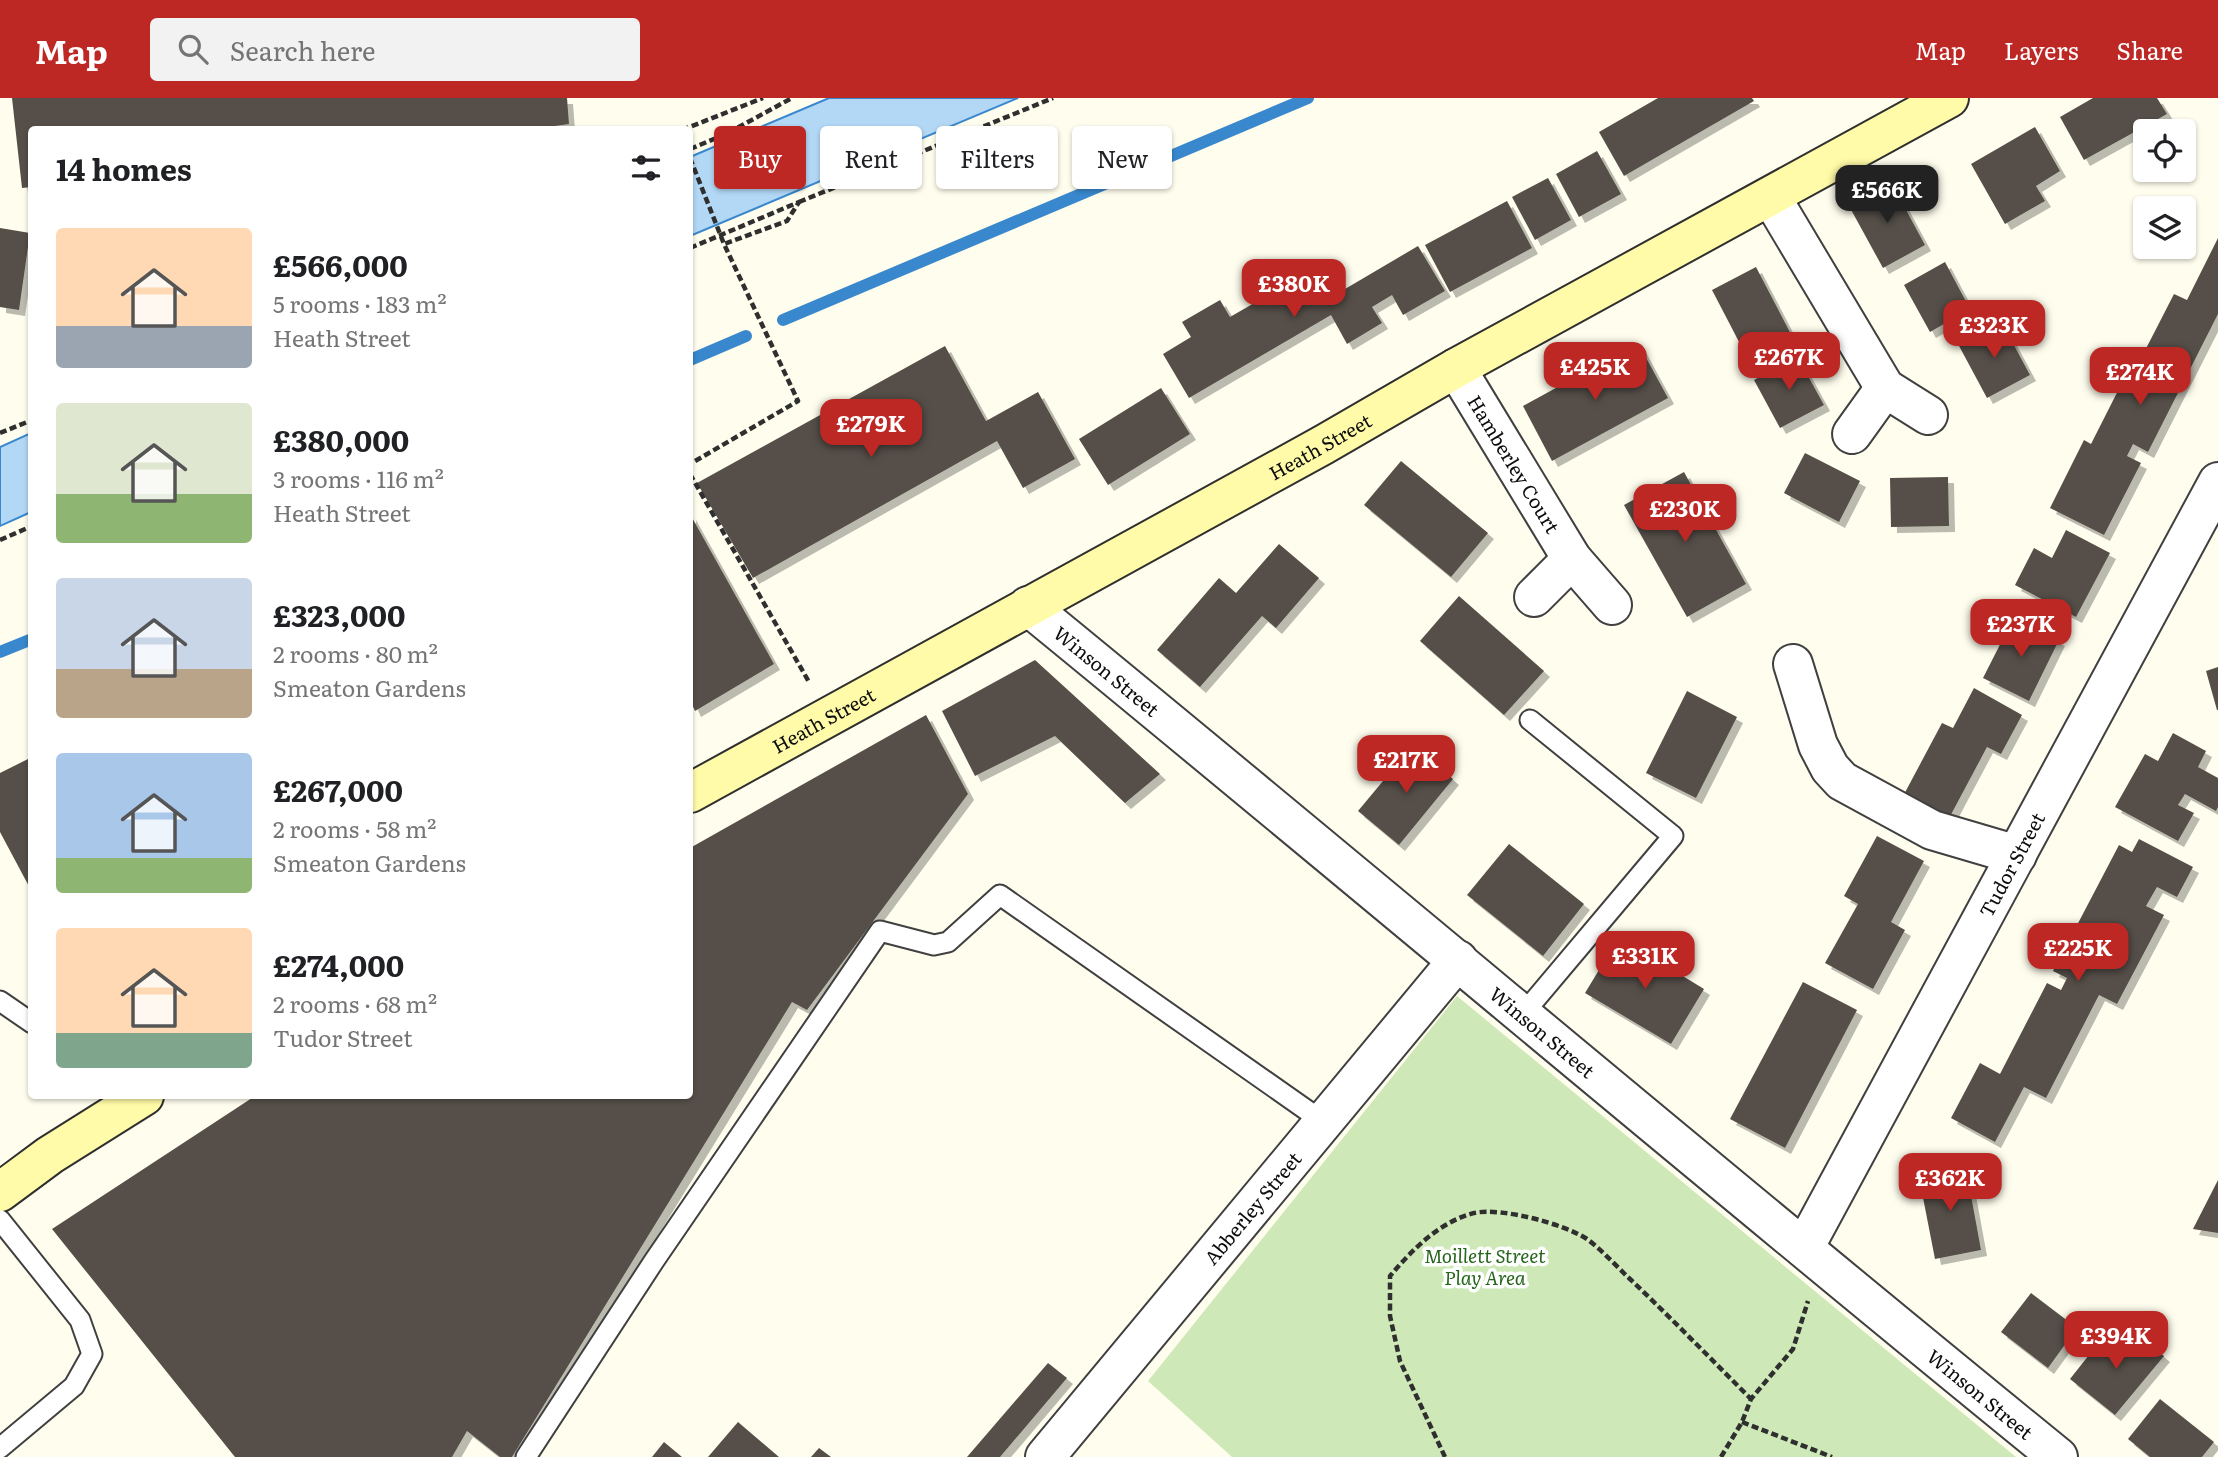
<!DOCTYPE html>
<html lang="en">
<head>
<meta charset="utf-8">
<style>
	body { margin:0; font-family:Literata,serif; background:#f2f2f2; color:#202124; height:100vh; display:flex; flex-direction:column; font-size:26px; white-space:nowrap }
	* { box-sizing:border-box; margin:0 }
	p { font-size:23px; color:#757577 }
	.icon { flex:none; width:38px; height:38px; fill:none; stroke:currentColor; stroke-width:2; stroke-linecap:round; stroke-linejoin:round }
	.map { position:relative; flex:1; overflow:hidden }
	.panel { position:absolute; left:28px; top:28px; width:665px; height:973px; display:flex; flex-direction:column; background:#fff; border-radius:7px; box-shadow:0 2px 5px #0004 }
	.panel>* { flex:none }
	.guide { position:absolute; left:714px; top:28px; width:665px; height:63px; display:flex; gap:14px }
	.fabs { position:absolute; left:2133px; top:21px; display:grid; gap:14px }
	.fabs a { display:grid; place-items:center; width:63px; height:63px; border-radius:7px; background:#fff; box-shadow:0 2px 5px #0004; font-size:35px }
	.price { position:absolute; translate:-50% -60px; padding:0 16px; border-radius:14px; background:#bd2825; color:#fff; font-size:23px; line-height:46px; filter:drop-shadow(0 2px 4px #0008) }
	.price::after { content:''; position:absolute; left:50%; top:42px; width:21px; height:16px; margin-left:-10px; background:inherit; clip-path:polygon(0 0,100% 0,50% 100%) }
	.price.active { background:#222; color:#fff }
	ul { padding:0; list-style:none }
	li { display:flex; align-items:center; gap:21px; height:175px; padding:0 28px }
	li span { display:grid; place-items:center; flex:none; width:196px; height:140px; border-radius:7px; color:#555 }
	li>.icon { margin-inline-start:auto }
	span .icon { width:84px; height:84px; fill:#fffc; stroke-width:1 }
	li b { font-size:30px }
	h2 { display:flex; justify-content:space-between; align-items:center; height:84px; padding:0 28px; font-size:30px }
	.tag { padding:0 24px; border-radius:7px; background:#fff; box-shadow:0 2px 5px #0004; font-size:24px; line-height:63px }
	.tag.active { background:#bd2825; color:#fff }
	header { display:flex; align-items:center; gap:42px; box-sizing:border-box; height:98px; padding:0 35px; background:#bd2825; color:#fff }
	header strong { font-size:33px }
	nav { display:flex; gap:38px; margin-inline-start:auto; font-size:24px }
	.search { width:490px; height:63px; background:#f2f2f2; display:flex; align-items:center; gap:18px; box-sizing:border-box; padding:0 24px; border-radius:7px; color:#757577; font-size:26px }
	.map>svg:first-child { display:block }
	.green { fill:#cee9b7 }
	.water { fill:#b2d8f6; stroke:#3988cd; stroke-width:2 }
	.lines { fill:none; stroke-linecap:round; stroke-linejoin:round }
	.stream { stroke:#3988cd; stroke-width:12 }
	.building { fill:#564f49; filter:url(#shadow) }
	.lane-casing { stroke:#404040; stroke-width:23 }
	.street-casing { stroke:#404040; stroke-width:42 }
	.secondary-casing { stroke:#2f2f2f; stroke-width:42 }
	.path { stroke:#2f2f2f; stroke-width:4.5; stroke-dasharray:7 3.5; stroke-linecap:butt }
	.lane { stroke:#fff; stroke-width:19 }
	.street { stroke:#fff; stroke-width:38 }
	.secondary { stroke:#fffba8; stroke-width:38 }
	.path-bridge { stroke:#2f2f2f; stroke-width:4.5; stroke-dasharray:7 3.5; stroke-linecap:butt }
	.labels { text-anchor:middle; dominant-baseline:central; stroke-width:7; stroke-linejoin:round; paint-order:stroke }
	.street-label { font-size:19px; fill:#0d0d0d; stroke:#fff }
	.park-label { font-size:19px; font-style:italic; fill:#27651d; stroke:#fff }
</style>
</head>
<body>
<header>
<strong>Map</strong>
<div class="search"><svg class="icon" aria-label="search" viewBox="0 0 24 24"><circle cx="10" cy="10" r="6"/><path d="M15 15l6 6"/></svg>Search here</div>
<nav><a>Map</a><a>Layers</a><a>Share</a></nav>
</header>
<div class="map">
<svg width="2218" height="1359" viewBox="0 0 2218 1359">
	<defs>
		<filter id="shadow"><feDropShadow dx="6" dy="6" stdDeviation="0" flood-color="#0004"/></filter>
	</defs>
	<rect width="100%" height="100%" fill="#fffded"/>
	<polygon class="green" points="1457,898 2016,1359 1232,1359 1148,1283"/>
	<g class="water">
		<polygon points="829,0 1018,0 690,138 690,59"/>
		<polygon points="31,335 31,414 0,428 0,349"/>
	</g>
	<g class="lines">
		<g class="stream">
			<polyline points="783,222 1308,0"/>
			<polyline points="690,262 746,238"/>
			<polyline points="0,554 32,541"/>
		</g>
	</g>
	<g class="building">
		<polygon points="12,0 567,0 569,26 526,32 32,32 32,89 22,90"/>
		<polygon points="1658,0 1752,0 1754,3 1624,78 1599,34"/>
		<polygon points="2093,0 2157,0 2167,16 2084,62 2060,19"/>
		<polygon points="2035,29 2060,73 2036,88 2045,103 2005,126 1971,66"/>
		<polygon points="1597,53 1621,96 1579,119 1556,76"/>
		<polygon points="1548,80 1571,122 1535,142 1512,99"/>
		<polygon points="1891,84 1925,147 1883,170 1849,108"/>
		<polygon points="1507,103 1532,150 1450,194 1425,147"/>
		<polygon points="0,130 30,135 19,212 0,209"/>
		<polygon points="2218,140 2218,216 2148,354 2133,346 2127,358 2141,365 2104,437 2050,410 2084,342 2091,346 2130,269 2135,272 2174,196 2187,202"/>
		<polygon points="1418,148 1445,193 1403,217 1392,197 1372,209 1382,225 1347,246 1331,217 1189,300 1163,256 1191,239 1182,224 1220,202 1230,219 1306,175 1323,204"/>
		<polygon points="1945,164 1970,211 1930,234 1904,187"/>
		<polygon points="1756,169 1794,242 1750,265 1712,192"/>
		<polygon points="2001,223 2030,277 1987,300 1958,246"/>
		<polygon points="1638,245 1668,300 1552,363 1523,308"/>
		<polygon points="945,248 986,323 1038,294 1075,361 1023,390 997,343 753,480 697,385"/>
		<polygon points="1797,258 1824,307 1780,330 1754,282"/>
		<polygon points="1161,290 1190,336 1108,387 1079,341"/>
		<polygon points="1805,355 1860,383 1839,424 1784,395"/>
		<polygon points="1401,363 1488,435 1451,479 1364,407"/>
		<polygon points="1684,374 1746,486 1687,519 1624,407"/>
		<polygon points="1948,379 1949,428 1891,429 1890,380"/>
		<polygon points="690,416 774,566 695,613 690,602"/>
		<polygon points="2066,432 2110,455 2076,519 2015,487 2034,450 2052,460"/>
		<polygon points="1279,446 1319,480 1276,530 1262,518 1200,589 1157,552 1219,480 1236,495"/>
		<polygon points="1459,498 1544,573 1504,617 1420,543"/>
		<polygon points="2014,519 2059,542 2029,603 1983,580"/>
		<polygon points="1035,562 1160,676 1125,705 1055,638 975,678 942,613"/>
		<polygon points="2218,569 2218,612 2217,612 2206,573"/>
		<polygon points="1974,590 2022,617 2001,656 1987,649 1946,726 1901,702 1942,625 1953,630"/>
		<polygon points="1687,593 1737,619 1696,700 1646,675"/>
		<polygon points="926,617 968,696 807,912 792,904 512,1359 500,1359 467,1333 452,1359 235,1359 52,1131 255,998 690,998 690,750"/>
		<polygon points="2173,635 2206,653 2198,669 2218,680 2218,709 2216,713 2185,696 2178,707 2194,715 2178,743 2115,709 2145,656 2158,663"/>
		<polygon points="1413,647 1453,681 1399,747 1358,713"/>
		<polygon points="32,659 32,794 0,734 0,675"/>
		<polygon points="1877,738 1924,763 1891,824 1905,832 1873,891 1825,865 1858,806 1844,798"/>
		<polygon points="2139,741 2193,769 2177,799 2157,789 2146,808 2164,817 2117,906 2099,897 2046,1000 2024,989 1995,1044 1951,1020 1980,965 2000,976 2047,885 2061,892 2067,880 2053,873 2119,747 2132,754"/>
		<polygon points="1509,746 1584,806 1543,858 1467,797"/>
		<polygon points="1619,839 1704,891 1671,946 1585,895"/>
		<polygon points="1803,884 1857,912 1785,1050 1730,1021"/>
		<polygon points="1966,1070 1981,1152 1935,1161 1919,1079"/>
		<polygon points="2218,1082 2218,1135 2193,1131"/>
		<polygon points="2031,1195 2077,1230 2048,1270 2001,1234"/>
		<polygon points="2137,1236 2164,1258 2115,1317 2070,1281 2104,1238 2123,1253"/>
		<polygon points="1048,1265 1067,1280 1000,1359 967,1359"/>
		<polygon points="2160,1301 2214,1344 2202,1359 2150,1359 2128,1341"/>
		<polygon points="738,1324 779,1359 708,1359"/>
		<polygon points="664,1344 682,1359 652,1359"/>
		<polygon points="819,1350 831,1359 811,1359"/>
	</g>
	<g class="lines">
		<g class="lane-casing">
			<g id="lane">
				<polyline points="0,903 32,925"/>
				<polyline points="1523,916 1673,738 1530,622"/>
				<polyline points="0,1122 80,1222 92,1256 74,1288 0,1350"/>
				<polyline points="526,1359 654,1163 880,833 934,847 948,844 1000,797 1325,1025"/>
			</g>
		</g>
		<g class="street-casing">
			<g id="street">
				<polyline points="1771,99 1885,290 1928,317"/>
				<path id="s1" d="M1456,270L1572,461L1612,507"/>
				<polyline points="1852,336 1885,290"/>
				<polyline points="1534,499 1572,461"/>
				<path id="s2" d="M1028,508C1373,790 1712,1078 2058,1359"/>
				<polyline points="1793,566 1818,647 1830,670 1842,683 1932,732 2017,757"/>
				<path id="s3" d="M1804,1150L2218,384"/>
				<path id="s4" d="M1045,1359L1458,862"/>
			</g>
		</g>
		<g class="secondary-casing">
			<g id="secondary">
				<path id="s5" d="M690,695L1323,347L1456,270L1949,0"/>
				<polyline points="0,1094 50,1057 144,998"/>
			</g>
		</g>
		<g class="path">
			<polyline points="682,32 763,0"/>
			<polyline points="690,51 726,36 792,0"/>
			<polyline points="799,104 1053,0"/>
			<polyline points="690,150 799,104 787,123 724,146 798,303 690,366"/>
			<polyline points="0,335 32,322"/>
			<polyline points="690,376 809,584"/>
			<polyline points="0,442 32,428"/>
			<polyline points="1742,1324 1832,1359"/>
			<path d="M1445,1359L1400,1263L1390,1218V1178C1412,1152 1439,1124 1474,1115C1501,1109 1564,1126 1587,1141C1602,1152 1616,1168 1630,1181C1671,1220 1711,1261 1751,1301"/>
			<polyline points="1721,1359 1742,1324 1751,1301 1793,1251 1808,1203"/>
		</g>
		<use href="#lane" class="lane"/>
		<use href="#street" class="street"/>
		<use href="#secondary" class="secondary"/>
		<polyline class="path-bridge" points="690,60 724,146"/>
	</g>
	<g class="labels">
		<g class="street-label">
			<text stroke="none"><textPath href="#s5" startOffset="719">Heath Street</textPath></text>
			<text stroke="none"><textPath href="#s1" startOffset="112">Hamberley Court</textPath></text>
			<text stroke="none"><textPath href="#s2" startOffset="102">Winson Street</textPath></text>
			<text stroke="none"><textPath href="#s5" startOffset="152">Heath Street</textPath></text>
			<text stroke="none"><textPath href="#s3" startOffset="436">Tudor Street</textPath></text>
			<text stroke="none"><textPath href="#s2" startOffset="668">Winson Street</textPath></text>
			<text stroke="none"><textPath href="#s4" startOffset="324">Abberley Street</textPath></text>
			<text stroke="none"><textPath href="#s2" startOffset="1236">Winson Street</textPath></text>
		</g>
		<g class="park-label">
			<text x="1485" y="1157">Moillett Street<tspan x="1485" dy="22">Play Area</tspan></text>
		</g>
	</g>
</svg>
<div class="fabs">
<a><svg class="icon" aria-label="locate" viewBox="0 0 24 24"><circle cx="12" cy="12" r="6"/><path d="M12 2v4M12 18v4M2 12h4M18 12h4"/></svg></a>
<a><svg class="icon" aria-label="layers" viewBox="0 0 24 24"><path d="M12 4l9 5-9 5-9-5zM3 14l9 5 9-5"/></svg></a>
</div>
<b class="price active" style="left:1887px;top:127px">£566K</b>
<b class="price" style="left:1294px;top:221px">£380K</b>
<b class="price" style="left:1994px;top:262px">£323K</b>
<b class="price" style="left:1789px;top:294px">£267K</b>
<b class="price" style="left:1595px;top:304px">£425K</b>
<b class="price" style="left:2140px;top:309px">£274K</b>
<b class="price" style="left:871px;top:361px">£279K</b>
<b class="price" style="left:1685px;top:446px">£230K</b>
<b class="price" style="left:2021px;top:561px">£237K</b>
<b class="price" style="left:1406px;top:697px">£217K</b>
<b class="price" style="left:2078px;top:885px">£225K</b>
<b class="price" style="left:1645px;top:893px">£331K</b>
<b class="price" style="left:1950px;top:1115px">£362K</b>
<b class="price" style="left:2116px;top:1273px">£394K</b>
<div class="guide">
<a class="tag active">Buy</a>
<a class="tag">Rent</a>
<a class="tag">Filters</a>
<a class="tag">New</a>
</div>
<section class="panel">
<h2>14 homes<svg class="icon" aria-label="filters" viewBox="0 0 24 24"><path d="M4 7h16M4 17h16"/><circle cx="9" cy="7" r="2"/><circle cx="15" cy="17" r="2"/></svg></h2>
<ul>
<li><span style="background:linear-gradient(#ffd9b3 70%,#9aa5b1 0)"><svg class="icon" aria-label="home" viewBox="0 0 24 24"><path d="M3 11l9-7 9 7M6 9v11h12V9"/></svg></span><div><b>£566,000</b><p>5 rooms · 183 m²</p><p>Heath Street</p></div></li>
<li><span style="background:linear-gradient(#dfe7d0 65%,#8fb573 0)"><svg class="icon" aria-label="home" viewBox="0 0 24 24"><path d="M3 11l9-7 9 7M6 9v11h12V9"/></svg></span><div><b>£380,000</b><p>3 rooms · 116 m²</p><p>Heath Street</p></div></li>
<li><span style="background:linear-gradient(#c9d6e8 65%,#b9a48a 0)"><svg class="icon" aria-label="home" viewBox="0 0 24 24"><path d="M3 11l9-7 9 7M6 9v11h12V9"/></svg></span><div><b>£323,000</b><p>2 rooms · 80 m²</p><p>Smeaton Gardens</p></div></li>
<li><span style="background:linear-gradient(#a9c7e8 75%,#8fb573 0)"><svg class="icon" aria-label="home" viewBox="0 0 24 24"><path d="M3 11l9-7 9 7M6 9v11h12V9"/></svg></span><div><b>£267,000</b><p>2 rooms · 58 m²</p><p>Smeaton Gardens</p></div></li>
<li><span style="background:linear-gradient(#ffd9b3 75%,#7fa58c 0)"><svg class="icon" aria-label="home" viewBox="0 0 24 24"><path d="M3 11l9-7 9 7M6 9v11h12V9"/></svg></span><div><b>£274,000</b><p>2 rooms · 68 m²</p><p>Tudor Street</p></div></li>
</ul>
</section>
</div>
</body>
</html>
